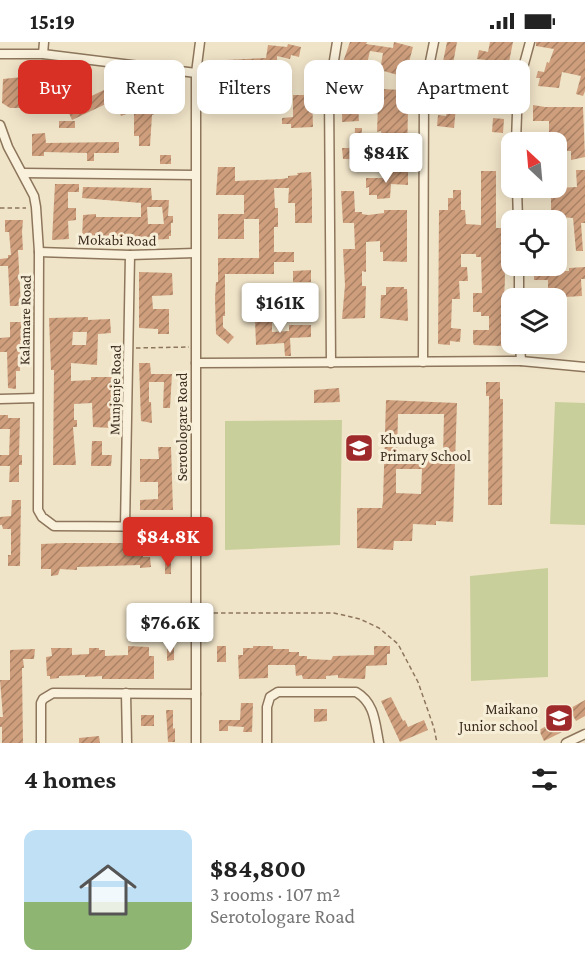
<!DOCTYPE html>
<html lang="en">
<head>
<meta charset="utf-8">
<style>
	body { margin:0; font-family:"Crimson Pro",serif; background:#f6f6f6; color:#222; height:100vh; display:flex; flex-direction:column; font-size:22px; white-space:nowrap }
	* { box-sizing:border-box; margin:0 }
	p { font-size:20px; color:#767676 }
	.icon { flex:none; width:33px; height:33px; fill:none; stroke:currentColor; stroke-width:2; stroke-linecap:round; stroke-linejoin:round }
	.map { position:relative; height:701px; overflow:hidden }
	.details { display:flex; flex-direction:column; background:#fff; flex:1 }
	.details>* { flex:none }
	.top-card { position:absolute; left:18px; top:18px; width:549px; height:54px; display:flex; gap:12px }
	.needle { width:39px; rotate:334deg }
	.controls { position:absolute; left:501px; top:90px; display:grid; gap:12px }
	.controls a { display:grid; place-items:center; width:66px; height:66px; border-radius:12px; background:#fff; box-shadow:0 3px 15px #0003; font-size:30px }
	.price { position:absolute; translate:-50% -51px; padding:0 14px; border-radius:6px; background:#fff; color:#222; font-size:20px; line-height:39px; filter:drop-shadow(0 2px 3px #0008) }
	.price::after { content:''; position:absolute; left:50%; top:36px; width:18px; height:14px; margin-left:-9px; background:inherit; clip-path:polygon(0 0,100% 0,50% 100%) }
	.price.selected { background:#d93025; color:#fff }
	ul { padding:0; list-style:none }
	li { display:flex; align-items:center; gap:18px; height:150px; padding:0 24px }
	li+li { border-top:2px solid #e0e0e0 }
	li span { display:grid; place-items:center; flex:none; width:168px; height:120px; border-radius:12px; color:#555 }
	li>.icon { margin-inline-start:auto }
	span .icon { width:72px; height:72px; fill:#fffc; stroke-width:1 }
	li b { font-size:26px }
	h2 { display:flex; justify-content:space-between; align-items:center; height:72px; padding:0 24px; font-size:26px }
	.pill { padding:0 21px; border-radius:12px; background:#fff; box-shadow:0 3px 15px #0003; font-size:21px; line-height:54px }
	.pill.selected { background:#d93025; color:#fff }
	.status { display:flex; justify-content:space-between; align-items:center; height:42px; padding:0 30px; background:#fff; direction:ltr }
	.status svg { height:16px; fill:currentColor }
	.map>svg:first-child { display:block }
	.garden { fill:#c9cf9b }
	.building { fill:url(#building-hatch); fill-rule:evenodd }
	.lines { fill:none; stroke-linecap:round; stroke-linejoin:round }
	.minor-casing { stroke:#8d765c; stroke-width:11 }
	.path { stroke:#8d765c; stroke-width:1.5; stroke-dasharray:4.5 3; stroke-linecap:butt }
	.minor { stroke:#faf1dc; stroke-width:8 }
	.labels { text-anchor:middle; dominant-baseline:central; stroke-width:6; stroke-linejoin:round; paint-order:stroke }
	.street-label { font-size:15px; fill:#3d2e20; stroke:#f7eed8 }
	.poi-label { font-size:15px; fill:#3d2e20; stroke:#f7eed8; text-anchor:start }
</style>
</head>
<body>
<div class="status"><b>15:19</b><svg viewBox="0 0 49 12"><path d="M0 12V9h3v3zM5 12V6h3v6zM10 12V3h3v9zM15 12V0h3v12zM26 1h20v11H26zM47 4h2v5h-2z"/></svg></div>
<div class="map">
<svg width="585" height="701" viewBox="0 0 585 701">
	<defs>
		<pattern id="building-hatch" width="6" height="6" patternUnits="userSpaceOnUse" patternTransform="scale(1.5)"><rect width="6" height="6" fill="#cf9f7d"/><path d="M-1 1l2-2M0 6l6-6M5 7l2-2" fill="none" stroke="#a98266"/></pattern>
	</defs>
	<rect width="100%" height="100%" fill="#f0e4c8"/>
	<g class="garden">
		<polygon points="555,360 585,361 585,483 550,482"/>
		<polygon points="342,378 340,503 225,508 225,379"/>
		<polygon points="548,526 548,635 471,639 470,534"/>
	</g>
	<g class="building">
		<polygon points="350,0 367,0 366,2 393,6 394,0 413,5 405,35 380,28 383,11 370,9 366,26 353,23 354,48 359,48 359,51 383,50 383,47 401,48 401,66 408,66 407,118 343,117 342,106 354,106 355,86 362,86 361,105 367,105 367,110 385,110 386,95 382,95 381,89 377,90 378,63 358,64 359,79 342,80 343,20"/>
		<polygon points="447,0 457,0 452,27 460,28 459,32 464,33 459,65 456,65 454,86 437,84 438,73 446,74 449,61 436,58 438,48 446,48 446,46 439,44 439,39"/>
		<polygon points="490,0 513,0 502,55 505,56 503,63 494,61 493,68 480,65 490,27 485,26 486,18 477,17 479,8 488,10"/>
		<polygon points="536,0 585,0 585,49 583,54 576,52 581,34 562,30 559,46 538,44 540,36 536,36 538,29 544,30 547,20 549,21 554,7 536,4"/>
		<polygon points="288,2 301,5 299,15 291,13 290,17 277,14 277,25 226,28 226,18 266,16 268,3 287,5"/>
		<polygon points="281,34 287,34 287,50 291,50 291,59 287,59 287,62 281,61"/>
		<polygon points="22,35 27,55 35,51 24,66 10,66 2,61 3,37"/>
		<polygon points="50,45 54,54 41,60 37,50"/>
		<polygon points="70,47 71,50 78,47 83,58 104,48 110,60 72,78 60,51"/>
		<polygon points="132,51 137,67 164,56 169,66 152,73 150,104 139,104 139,94 134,94 134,69 121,74 115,57"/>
		<polygon points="293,53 312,53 313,85 291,86 291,82 282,82 282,76 293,75"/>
		<rect x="227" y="62" width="48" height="9"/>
		<polygon points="533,63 545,65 583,65 585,115 571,118 571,109 556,109 556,97 549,98 549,79 533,79"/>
		<polygon points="493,76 504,77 503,91 492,90"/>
		<rect x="59" y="79" width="16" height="7"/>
		<polygon points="45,91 46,101 119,100 119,111 94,111 94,119 87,119 87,111 44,110 44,114 32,114 32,92"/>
		<rect x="160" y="113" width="11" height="9"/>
		<polygon points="218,125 235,125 235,139 281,137 288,136 288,134 298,133 297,131 311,130 312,150 312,181 295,181 295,161 288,161 289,146 274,146 275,166 278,166 278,185 274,185 274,210 294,210 294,220 274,220 274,232 225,232 225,274 223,274 223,285 234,295 228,302 216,292 215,256 216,240 218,240 218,216 259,216 259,177 244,177 244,197 218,197 218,172 244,172 244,153 216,153"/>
		<polygon points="576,128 585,128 585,181 581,181 583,209 576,209 573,176 560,175 560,178 533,178 533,170 551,170 551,151 556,151 556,146 577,145"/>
		<polygon points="481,129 496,129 496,186 503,186 505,237 503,276 501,276 501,304 474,303 473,300 473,288 489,288 489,274 481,274 481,270 473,270 473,251 482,251 481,215 476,215 476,212 461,212 461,225 467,225 468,239 459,239 460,257 452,257 451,286 461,287 460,300 450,299 450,303 438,302 439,168 448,168 448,156 453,156 453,148 461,148 461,168 465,168 466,182 481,183"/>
		<polygon points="384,130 408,130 408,143 391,142 390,156 377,157 377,153 369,153 369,145 366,146 366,136 384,136"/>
		<polygon points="55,142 79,142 79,150 68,150 68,166 76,166 76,178 68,179 69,197 52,198"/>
		<path d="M83,145L151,146L152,158H169L168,174H173V181H171V194H169V197L124,199V197H82L83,173L96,172V175H141V161L82,156ZM147,165H162L164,182H148Z"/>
		<polygon points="341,149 354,149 355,170 362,170 362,172 368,173 384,171 384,168 407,168 407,220 383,219 383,210 380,210 380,199 366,200 366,230 362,229 362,244 366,244 365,276 342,277 345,243 343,207 355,207 354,181 343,181"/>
		<polygon points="5,178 23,178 22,190 23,208 18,208 21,264 10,264 8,224 0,224 0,217 8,216 8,213 11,213 9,190 5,190"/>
		<polygon points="534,225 553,225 553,229 569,229 569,226 585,225 585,237 581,237 582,254 548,256 548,238 534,238"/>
		<polygon points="311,228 311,240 293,240 293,229"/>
		<polygon points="139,230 172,231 173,253 152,254 153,267 169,267 169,292 158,292 158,287 139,286"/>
		<polygon points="285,243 292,243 292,250 263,260 260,251"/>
		<polygon points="386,245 404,245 404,247 407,247 408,279 380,276 381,253 386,253"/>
		<path d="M88,275V278L110,277L111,291L98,292L97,323L71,321V339L91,338V335H112L111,386L93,385L92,361L74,362V378H77V385H73L76,423H53L54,328H51L49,276ZM73,290H87L86,303H72Z"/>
		<polygon points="272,277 272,290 289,289 289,283 311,283 311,295 290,296 291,314 285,314 284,301 256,303 255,278"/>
		<polygon points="10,280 21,280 22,310 20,310 20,329 16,329 16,347 8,346 7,310 0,310 0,296 10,295"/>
		<polygon points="139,321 150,321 151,332 172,332 170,366 163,366 164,340 149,340 149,360 151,360 152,381 141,379"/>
		<polygon points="486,340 500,340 500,357 503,357 502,463 488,463 489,354 486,354"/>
		<polygon points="339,346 340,360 314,361 314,348"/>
		<path d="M386,358L457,361L453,480L436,479V483L413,482L412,499H394L393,508L357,506V466H382L383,459ZM398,372H444L443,414L397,413ZM396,427H422L421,452L396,451Z"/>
		<polygon points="0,373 8,373 8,376 20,376 19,413 22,413 22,423 19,423 19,440 9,440 10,424 0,424 0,413 9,413 10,387 0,387"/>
		<polygon points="92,399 102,399 102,413 112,413 111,424 91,424"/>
		<polygon points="158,405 171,405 173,468 140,468 140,458 158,457 158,440 140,440 140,417 159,417"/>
		<polygon points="12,458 21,458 20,524 8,524 8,513 11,513 11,487 3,487 2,483 0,483 0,475 11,474"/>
		<polygon points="65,501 132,501 132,508 143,507 143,515 150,515 151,525 140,526 140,523 77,525 77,528 60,527 58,533 51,534 51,527 41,527 41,502"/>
		<rect x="165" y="519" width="6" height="13"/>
		<polygon points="128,604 149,605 149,614 154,614 154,637 102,637 102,634 85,635 85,633 59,634 59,636 50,637 50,634 47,634 46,615 52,614 51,606 72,606 72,613 89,612 89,606 99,606 99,608 105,608 105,614 128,613"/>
		<rect x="217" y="604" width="9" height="16"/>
		<polygon points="253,604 273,604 273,607 289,607 289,610 299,610 299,614 307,614 307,617 331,618 333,614 374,613 374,604 390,604 390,612 387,612 387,623 366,624 365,637 338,636 338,633 326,634 326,637 303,637 302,633 296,634 295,623 268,623 268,636 239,637 238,613 243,613 243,606 253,606"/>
		<polygon points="167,605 174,605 174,618 167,619"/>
		<polygon points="35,607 34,617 23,617 24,626 22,626 23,701 2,701 2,685 0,685 0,675 3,675 0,638 10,638 10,608"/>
		<polygon points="391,655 403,679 405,678 408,685 424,678 428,688 400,700 381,659"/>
		<polygon points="585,658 585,674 576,679 569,667"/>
		<polygon points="241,661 253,661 252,690 243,690 244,685 228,684 228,689 219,689 219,678 240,678"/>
		<polygon points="314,667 327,667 327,679 314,680"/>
		<polygon points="166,668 173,668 173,687 175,686 175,700 168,700"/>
		<rect x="141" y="673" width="13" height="11"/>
		<polygon points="556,679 562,690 544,699 539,688"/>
		<polygon points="99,694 100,701 79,701 79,696"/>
	</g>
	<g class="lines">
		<g class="minor-casing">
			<g id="minor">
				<polyline points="0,12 43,12 196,31"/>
				<polyline points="43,12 44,0"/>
				<polyline points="0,83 8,105 34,154 36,165 39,210 38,468 42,475 54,484 195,485"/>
				<polyline points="516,100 518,44 530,0"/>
				<polyline points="23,131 195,133"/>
				<polyline points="517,146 518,178"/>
				<polyline points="39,210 130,213 195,211"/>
				<polyline points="519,224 519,256"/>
				<polyline points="520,302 521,319"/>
				<polyline points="423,320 424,49 434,0"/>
				<polyline points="196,321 521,319 585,325"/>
				<polyline points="331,321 329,49 337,0"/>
				<polyline points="0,357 37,356"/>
				<polyline points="125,485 130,213"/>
				<polyline points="126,651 127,701"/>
				<polyline points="41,701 41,661 43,657 53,651 196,652"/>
				<polyline points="196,701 196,31 200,0"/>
				<path d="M267,701V665L270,655L278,650H356C375,661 375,681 379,701"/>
				<polyline points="566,701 585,692"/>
			</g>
		</g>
		<g class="path">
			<polyline points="0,166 26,166"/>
			<polyline points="136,306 189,305"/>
			<polyline points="206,571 334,571 360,577 379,586 398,602 418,640 434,686 437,701"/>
		</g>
		<use href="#minor" class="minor"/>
	</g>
	<defs>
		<g id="school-square" transform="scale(1.5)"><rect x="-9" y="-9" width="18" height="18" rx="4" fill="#9e2a2b" stroke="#f7eed8"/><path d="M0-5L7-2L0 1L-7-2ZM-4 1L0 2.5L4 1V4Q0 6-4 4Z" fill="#fff"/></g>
	</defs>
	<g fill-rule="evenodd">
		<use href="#school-square" x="359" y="406"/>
		<use href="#school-square" x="559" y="676"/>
	</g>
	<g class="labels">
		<g class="street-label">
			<text transform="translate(117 198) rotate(1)">Mokabi Road</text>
			<text transform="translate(25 278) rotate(-89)">Kalamare Road</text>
			<text transform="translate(115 348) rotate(-89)">Munjenje Road</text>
			<text transform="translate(182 385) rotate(-90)">Serotologare Road</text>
		</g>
		<g class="poi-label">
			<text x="380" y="397">Khuduga<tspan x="380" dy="17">Primary School</tspan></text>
			<text x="538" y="667" text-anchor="end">Maikano<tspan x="538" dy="17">Junior school</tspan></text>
		</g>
	</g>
</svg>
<div class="controls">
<a><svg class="needle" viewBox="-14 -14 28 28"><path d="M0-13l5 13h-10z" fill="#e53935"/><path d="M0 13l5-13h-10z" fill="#767676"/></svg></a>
<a><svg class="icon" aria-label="locate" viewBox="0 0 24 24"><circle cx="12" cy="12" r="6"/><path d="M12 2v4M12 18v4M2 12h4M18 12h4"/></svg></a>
<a><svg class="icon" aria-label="layers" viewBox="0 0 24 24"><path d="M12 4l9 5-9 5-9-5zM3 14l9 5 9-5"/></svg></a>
</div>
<b class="price" style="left:386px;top:142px">$84K</b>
<b class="price" style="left:280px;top:292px">$161K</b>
<b class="price selected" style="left:168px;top:526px">$84.8K</b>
<b class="price" style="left:170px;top:612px">$76.6K</b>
<div class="top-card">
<a class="pill selected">Buy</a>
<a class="pill">Rent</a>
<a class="pill">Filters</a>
<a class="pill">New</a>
<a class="pill">Apartment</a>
</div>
</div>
<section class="details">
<h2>4 homes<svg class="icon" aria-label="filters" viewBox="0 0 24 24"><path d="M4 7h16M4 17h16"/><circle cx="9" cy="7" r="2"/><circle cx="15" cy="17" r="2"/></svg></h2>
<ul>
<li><span style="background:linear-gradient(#bfe0f5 60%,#8fb573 0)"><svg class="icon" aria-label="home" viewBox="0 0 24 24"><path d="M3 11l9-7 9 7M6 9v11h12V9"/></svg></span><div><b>$84,800</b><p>3 rooms · 107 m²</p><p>Serotologare Road</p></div></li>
</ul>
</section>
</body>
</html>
